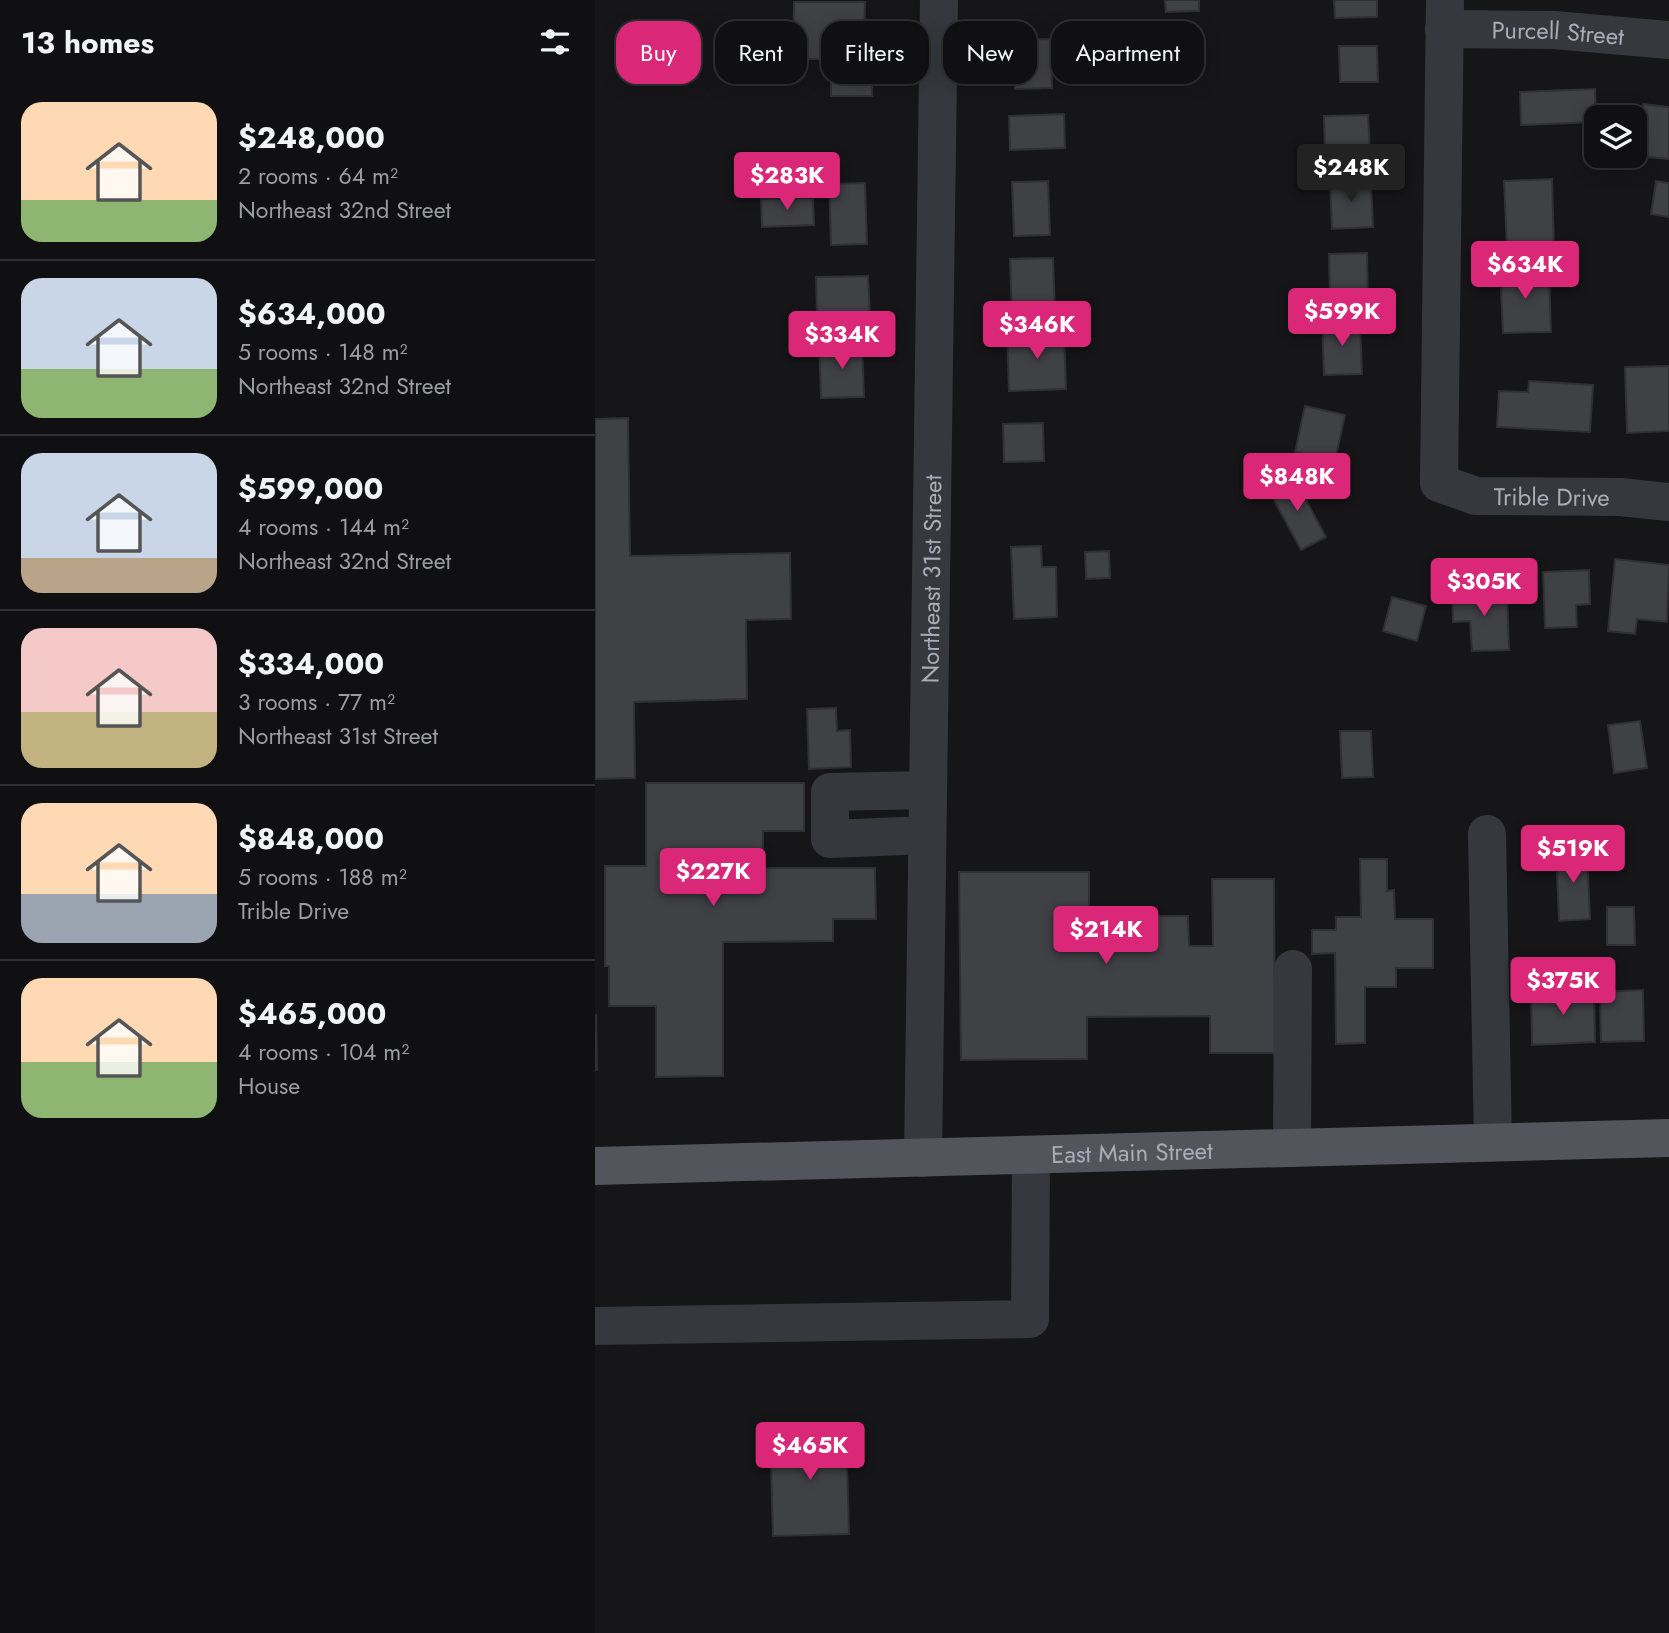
<!DOCTYPE html>
<html lang="en">
<head>
<meta charset="utf-8">
<style>
	body { margin:0; font-family:Jost,sans-serif; background:#19191b; color:#f1f3f6; height:100vh; display:flex; flex-direction:column; font-size:26px; white-space:nowrap }
	* { box-sizing:border-box; margin:0 }
	p { font-size:23px; color:#9c9d9f }
	.icon { flex:none; width:38px; height:38px; fill:none; stroke:currentColor; stroke-width:2; stroke-linecap:round; stroke-linejoin:round }
	.map { position:relative; flex:1; overflow:hidden }
	.side { display:flex; flex-direction:column; background:#101012; width:595px }
	.side>* { flex:none }
	.hud { position:absolute; left:21px; top:21px; width:665px; height:63px; display:flex; gap:14px }
	.controls { position:absolute; left:989px; top:105px; display:grid; gap:14px }
	.controls a { display:grid; place-items:center; width:63px; height:63px; border-radius:14px; background:#101012; box-shadow:0 4px 18px #0003,0 0 0 2px #303032; font-size:35px }
	.price { position:absolute; translate:-50% -60px; padding:0 16px; border-radius:7px; background:#db2777; color:#fff; font-size:23px; line-height:46px; filter:drop-shadow(0 2px 4px #0008) }
	.price::after { content:''; position:absolute; left:50%; top:42px; width:21px; height:16px; margin-left:-10px; background:inherit; clip-path:polygon(0 0,100% 0,50% 100%) }
	.price.on { background:#222; color:#fff }
	ul { padding:0; list-style:none }
	li { display:flex; align-items:center; gap:21px; height:175px; padding:0 21px }
	li+li { border-top:2px solid #303032 }
	li span { display:grid; place-items:center; flex:none; width:196px; height:140px; border-radius:21px; color:#555 }
	li>.icon { margin-inline-start:auto }
	span .icon { width:84px; height:84px; fill:#fffc; stroke-width:1 }
	li b { font-size:30px }
	h2 { display:flex; justify-content:space-between; align-items:center; height:84px; padding:0 21px; font-size:30px }
	.chip { padding:0 24px; border-radius:21px; background:#101012; box-shadow:0 4px 18px #0003,0 0 0 2px #303032; font-size:24px; line-height:63px }
	.chip.on { background:#db2777; color:#fff }
	main { display:flex; flex:1; min-height:0 }
	.map>svg:first-child { display:block }
	.building { fill:#404145; stroke:#303034; stroke-width:2 }
	.lines { fill:none; stroke-linecap:round; stroke-linejoin:round }
	.minor { stroke:#37383d; stroke-width:38 }
	.major { stroke:#53555c; stroke-width:38 }
	.labels { text-anchor:middle; dominant-baseline:central; stroke-width:7; stroke-linejoin:round; paint-order:stroke }
	.street-label { font-size:24px; fill:#a8adb8; stroke:#111113 }
</style>
</head>
<body>
<main>
<section class="side">
<h2>13 homes<svg class="icon" aria-label="filters" viewBox="0 0 24 24"><path d="M4 7h16M4 17h16"/><circle cx="9" cy="7" r="2"/><circle cx="15" cy="17" r="2"/></svg></h2>
<ul>
<li><span style="background:linear-gradient(#ffd9b3 70%,#8fb573 0)"><svg class="icon" aria-label="home" viewBox="0 0 24 24"><path d="M3 11l9-7 9 7M6 9v11h12V9"/></svg></span><div><b>$248,000</b><p>2 rooms · 64 m²</p><p>Northeast 32nd Street</p></div></li>
<li><span style="background:linear-gradient(#c9d6e8 65%,#8fb573 0)"><svg class="icon" aria-label="home" viewBox="0 0 24 24"><path d="M3 11l9-7 9 7M6 9v11h12V9"/></svg></span><div><b>$634,000</b><p>5 rooms · 148 m²</p><p>Northeast 32nd Street</p></div></li>
<li><span style="background:linear-gradient(#c9d6e8 75%,#b9a48a 0)"><svg class="icon" aria-label="home" viewBox="0 0 24 24"><path d="M3 11l9-7 9 7M6 9v11h12V9"/></svg></span><div><b>$599,000</b><p>4 rooms · 144 m²</p><p>Northeast 32nd Street</p></div></li>
<li><span style="background:linear-gradient(#f6c9c9 60%,#c2b280 0)"><svg class="icon" aria-label="home" viewBox="0 0 24 24"><path d="M3 11l9-7 9 7M6 9v11h12V9"/></svg></span><div><b>$334,000</b><p>3 rooms · 77 m²</p><p>Northeast 31st Street</p></div></li>
<li><span style="background:linear-gradient(#ffd9b3 65%,#9aa5b1 0)"><svg class="icon" aria-label="home" viewBox="0 0 24 24"><path d="M3 11l9-7 9 7M6 9v11h12V9"/></svg></span><div><b>$848,000</b><p>5 rooms · 188 m²</p><p>Trible Drive</p></div></li>
<li><span style="background:linear-gradient(#ffd9b3 60%,#8fb573 0)"><svg class="icon" aria-label="home" viewBox="0 0 24 24"><path d="M3 11l9-7 9 7M6 9v11h12V9"/></svg></span><div><b>$465,000</b><p>4 rooms · 104 m²</p><p>House</p></div></li>
</ul>
</section>
<div class="map">
<svg width="1074" height="1633" viewBox="0 0 1074 1633">
	<rect width="100%" height="100%" fill="#161618"/>
	<g class="building">
		<polygon points="570,0 604,0 604,11 571,12"/>
		<polygon points="739,0 782,0 782,17 740,18"/>
		<polygon points="199,2 270,2 269,49 278,49 277,96 236,96 236,59 198,59"/>
		<polygon points="555,31 557,63 506,65 505,33"/>
		<polygon points="456,39 457,88 420,89 418,40"/>
		<polygon points="744,46 782,46 783,82 745,82"/>
		<polygon points="1000,89 1001,122 926,125 925,92"/>
		<polygon points="1048,104 1074,107 1074,159 1043,156"/>
		<polygon points="469,114 470,148 415,150 414,116"/>
		<polygon points="773,115 775,153 730,154 729,116"/>
		<polygon points="776,179 778,227 737,229 735,181"/>
		<polygon points="957,179 959,247 912,248 909,181"/>
		<polygon points="453,181 455,235 419,236 417,182"/>
		<polygon points="1061,181 1074,183 1074,217 1056,214"/>
		<polygon points="270,183 272,244 236,245 234,184"/>
		<polygon points="218,198 219,225 167,227 166,199"/>
		<polygon points="772,253 773,303 735,305 734,254"/>
		<polygon points="458,258 460,312 417,314 415,259"/>
		<polygon points="936,265 936,277 954,276 956,332 908,333 905,266"/>
		<polygon points="273,276 275,315 222,316 221,277"/>
		<polygon points="765,322 767,374 729,375 727,323"/>
		<polygon points="469,330 471,389 414,391 412,332"/>
		<polygon points="267,343 269,397 226,398 224,345"/>
		<polygon points="1074,366 1074,431 1032,433 1030,367"/>
		<polygon points="934,381 998,385 995,432 902,427 904,391 933,392"/>
		<polygon points="710,406 750,415 740,461 700,452"/>
		<polygon points="33,418 35,556 195,553 196,619 151,620 152,699 39,702 40,778 0,779 0,419"/>
		<polygon points="448,423 449,461 409,462 408,424"/>
		<polygon points="698,476 731,537 706,550 673,489"/>
		<polygon points="446,546 447,567 461,567 462,617 419,619 416,547"/>
		<polygon points="514,551 515,578 491,579 490,552"/>
		<polygon points="1020,559 1074,565 1072,622 1042,619 1040,634 1013,631"/>
		<polygon points="994,570 995,604 981,605 982,627 950,628 948,572"/>
		<polygon points="912,590 914,650 877,651 875,621 858,622 857,592"/>
		<polygon points="797,597 831,606 822,641 788,631"/>
		<polygon points="241,708 242,731 255,730 256,767 214,769 212,709"/>
		<polygon points="1045,721 1052,768 1019,773 1013,725"/>
		<polygon points="745,731 776,731 778,777 747,778"/>
		<polygon points="51,783 209,783 209,831 168,831 168,868 280,868 281,919 238,919 238,941 128,942 128,1076 61,1077 61,1006 14,1006 14,966 10,966 10,866 51,866"/>
		<polygon points="992,850 995,919 964,921 961,851"/>
		<polygon points="765,859 792,859 792,891 799,890 800,919 838,919 838,968 801,968 801,987 770,987 770,1043 741,1044 740,953 717,954 717,930 741,930 741,917 766,917"/>
		<polygon points="364,872 494,872 494,916 593,916 594,946 618,946 617,879 679,879 680,1053 615,1053 615,1016 492,1017 492,1059 366,1060"/>
		<polygon points="1012,907 1039,907 1040,945 1012,945"/>
		<polygon points="999,990 1000,1042 937,1045 936,992"/>
		<polygon points="1048,990 1049,1041 1006,1042 1005,992"/>
		<polygon points="0,1015 1,1015 2,1070 0,1070"/>
		<polygon points="251,1428 254,1534 178,1536 175,1431"/>
	</g>
	<g class="lines">
		<g class="minor">
			<path id="s1" d="M850,0L844,483L881,496L1026,497L1074,502"/>
			<path id="s2" d="M849,29L959,30L1074,40"/>
			<polyline points="892,834 898,1142"/>
			<polyline points="332,835 235,839 235,792 333,790"/>
			<polyline points="697,1148 698,969"/>
			<path id="s3" d="M328,1158L344,0"/>
			<polyline points="0,1326 435,1319 436,1155"/>
		</g>
		<path class="major" id="s4" d="M0,1166L1074,1138"/>
	</g>
	<g class="labels">
		<g class="street-label">
			<text stroke="none"><textPath href="#s2" startOffset="114">Purcell Street</textPath></text>
			<text stroke="none"><textPath href="#s1" startOffset="598">Trible Drive</textPath></text>
			<text stroke="none"><textPath href="#s3" startOffset="579">Northeast 31st Street</textPath></text>
			<text stroke="none"><textPath href="#s4" startOffset="537">East Main Street</textPath></text>
		</g>
	</g>
</svg>
<div class="controls">
<a><svg class="icon" aria-label="layers" viewBox="0 0 24 24"><path d="M12 4l9 5-9 5-9-5zM3 14l9 5 9-5"/></svg></a>
</div>
<b class="price on" style="left:756px;top:204px">$248K</b>
<b class="price" style="left:192px;top:212px">$283K</b>
<b class="price" style="left:930px;top:301px">$634K</b>
<b class="price" style="left:747px;top:348px">$599K</b>
<b class="price" style="left:442px;top:361px">$346K</b>
<b class="price" style="left:247px;top:371px">$334K</b>
<b class="price" style="left:702px;top:513px">$848K</b>
<b class="price" style="left:889px;top:618px">$305K</b>
<b class="price" style="left:978px;top:885px">$519K</b>
<b class="price" style="left:118px;top:908px">$227K</b>
<b class="price" style="left:511px;top:966px">$214K</b>
<b class="price" style="left:968px;top:1017px">$375K</b>
<b class="price" style="left:215px;top:1482px">$465K</b>
<div class="hud">
<a class="chip on">Buy</a>
<a class="chip">Rent</a>
<a class="chip">Filters</a>
<a class="chip">New</a>
<a class="chip">Apartment</a>
</div>
</div>
</main>
</body>
</html>
